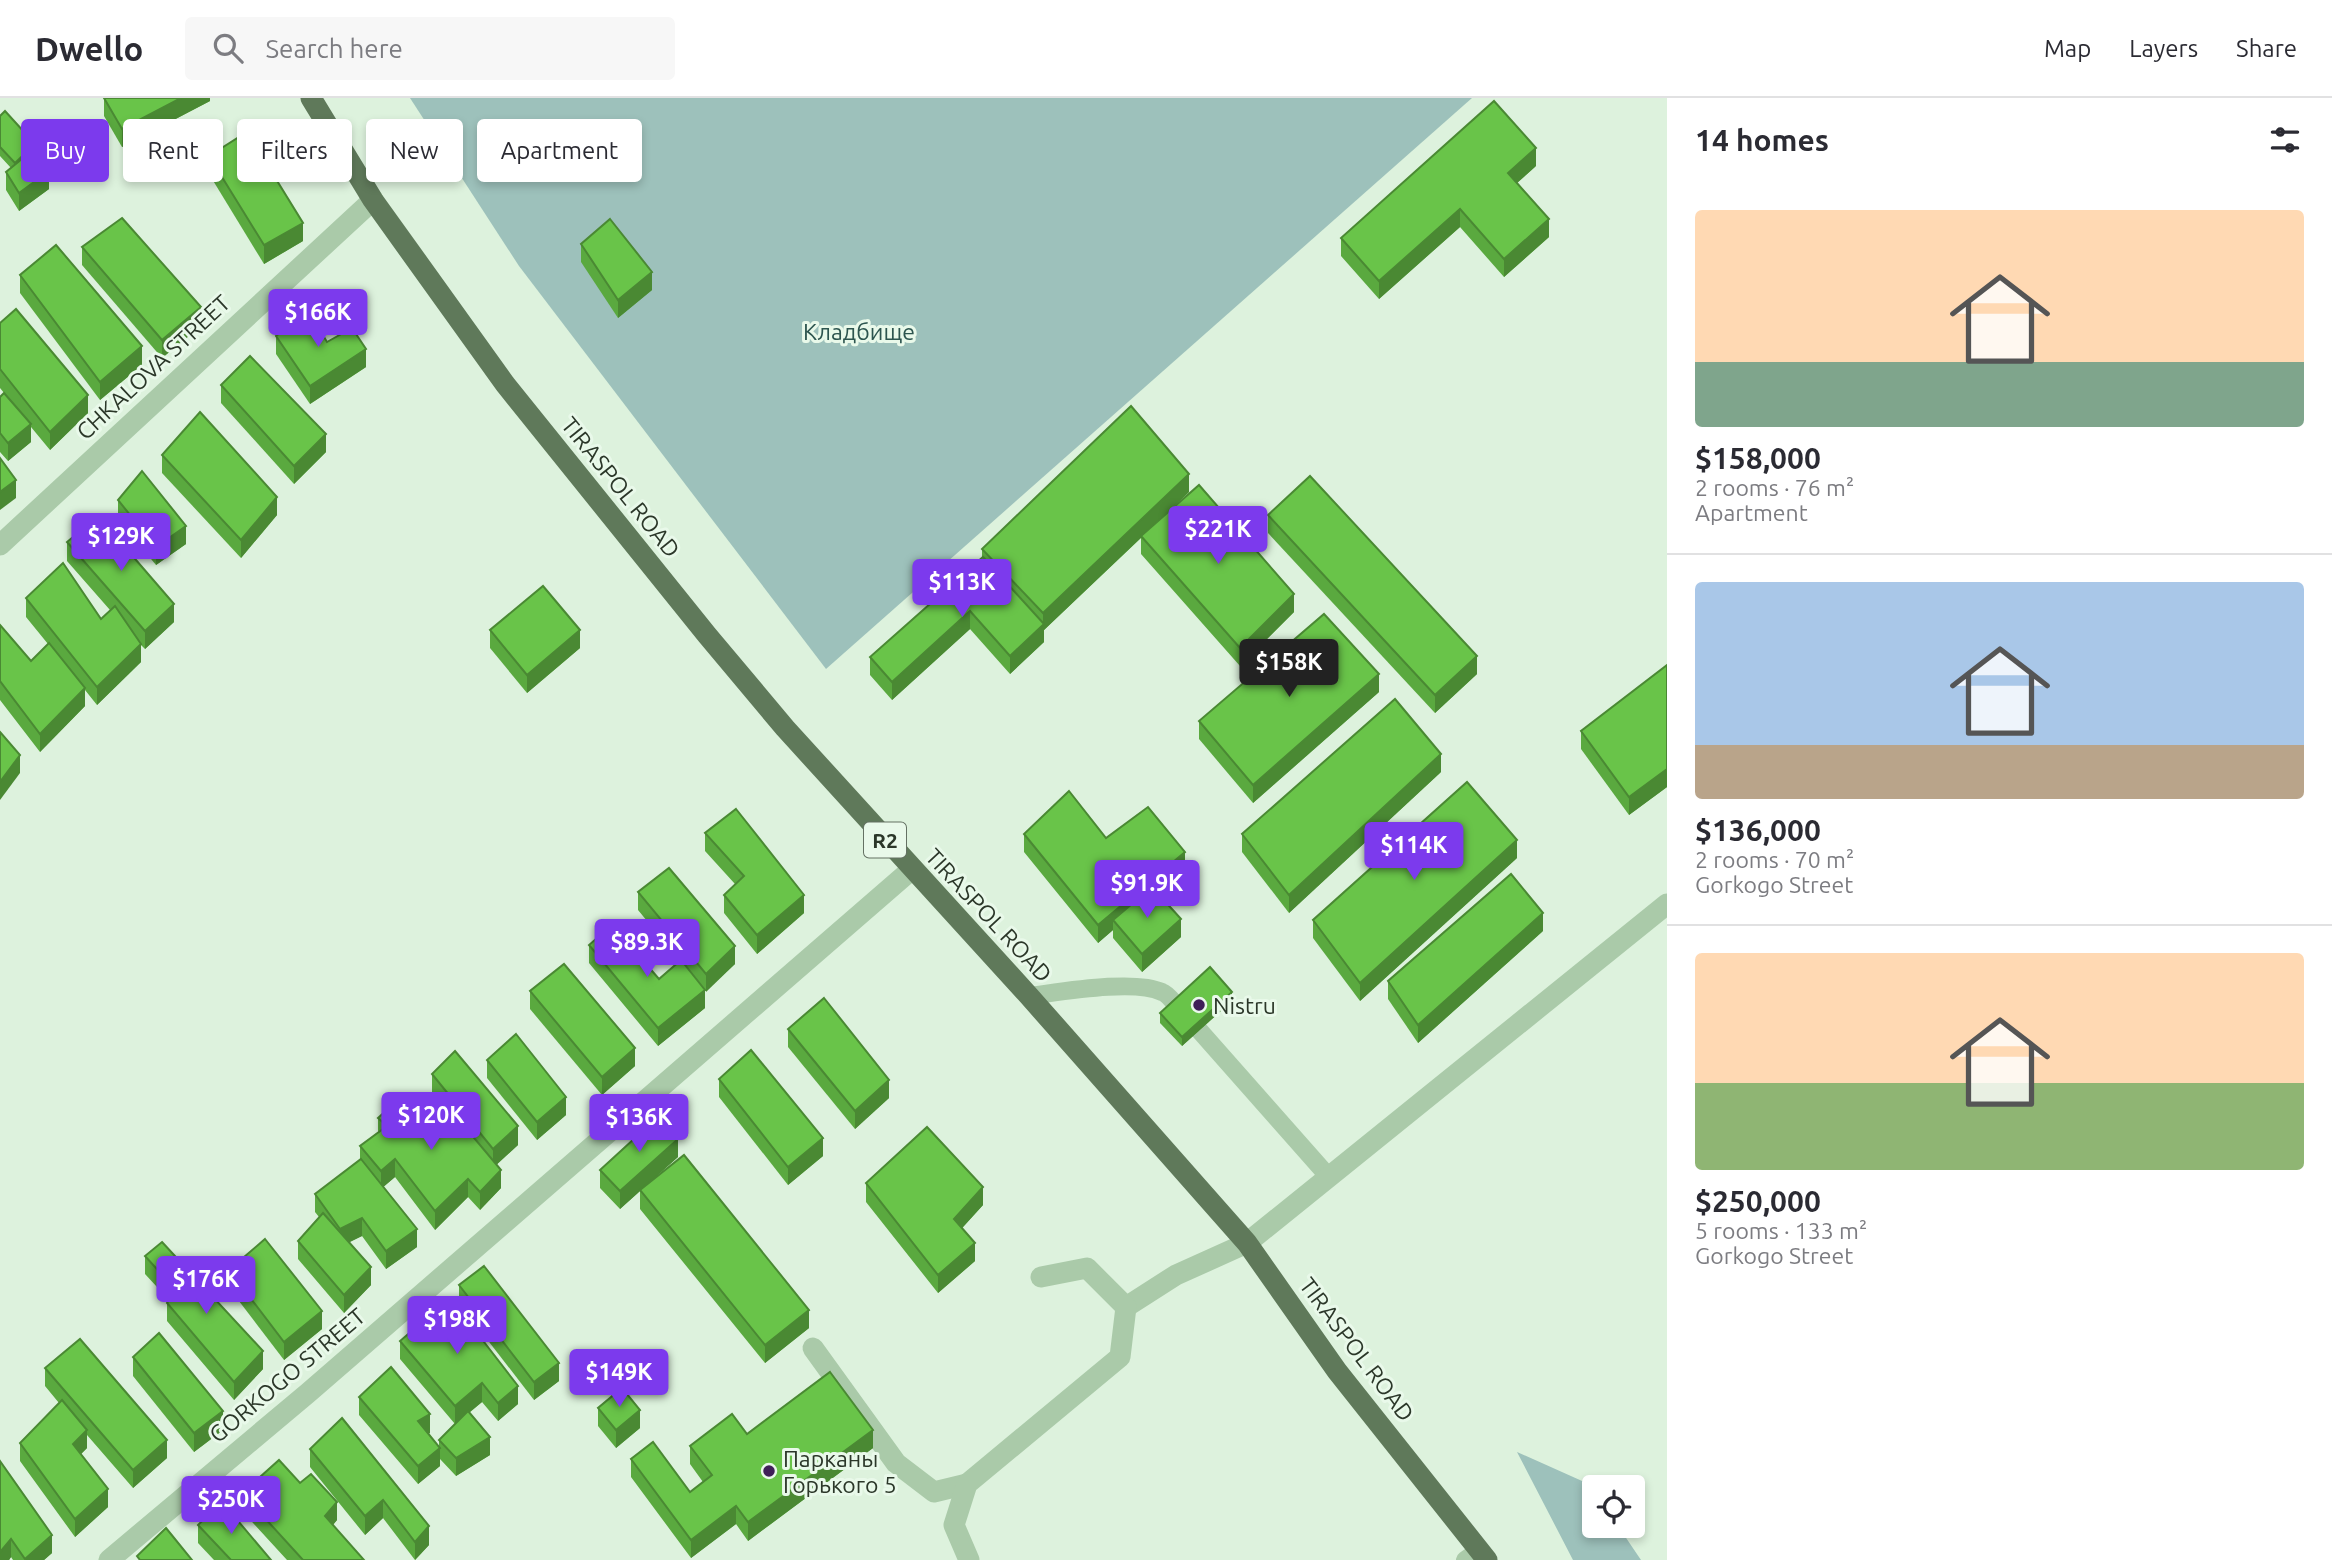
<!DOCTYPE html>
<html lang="en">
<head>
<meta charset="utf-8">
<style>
	body { margin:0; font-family:Ubuntu,sans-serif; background:#f7f7f7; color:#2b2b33; height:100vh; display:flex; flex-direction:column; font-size:26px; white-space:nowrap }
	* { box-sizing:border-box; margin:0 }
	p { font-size:23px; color:#7c7c81 }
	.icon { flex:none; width:38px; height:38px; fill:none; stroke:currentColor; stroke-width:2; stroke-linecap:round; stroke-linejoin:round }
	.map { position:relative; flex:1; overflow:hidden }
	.drawer { display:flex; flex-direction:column; background:#fff; width:665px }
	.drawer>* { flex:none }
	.hud { position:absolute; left:21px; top:21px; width:665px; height:63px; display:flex; gap:14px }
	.controls { position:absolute; left:1582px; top:1377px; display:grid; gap:14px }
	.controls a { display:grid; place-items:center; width:63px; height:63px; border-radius:7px; background:#fff; box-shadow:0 4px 10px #0003; font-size:35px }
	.price { position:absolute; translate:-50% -60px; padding:0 16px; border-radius:7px; background:#7c3aed; color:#fff; font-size:23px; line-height:46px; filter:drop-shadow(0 2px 4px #0008) }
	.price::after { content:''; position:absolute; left:50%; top:42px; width:21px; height:16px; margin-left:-10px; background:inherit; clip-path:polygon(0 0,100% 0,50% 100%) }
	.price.current { background:#222; color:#fff }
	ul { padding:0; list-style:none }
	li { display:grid; align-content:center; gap:14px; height:371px; padding:0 28px }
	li+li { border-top:2px solid #e1e1e2 }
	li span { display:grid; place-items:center; height:217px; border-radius:7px; color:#555 }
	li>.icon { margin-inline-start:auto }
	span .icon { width:126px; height:126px; fill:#fffc; stroke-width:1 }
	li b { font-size:30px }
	h2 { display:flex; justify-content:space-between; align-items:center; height:84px; padding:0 28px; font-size:30px }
	.tag { padding:0 24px; border-radius:7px; background:#fff; box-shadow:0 4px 10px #0003; font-size:24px; line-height:63px }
	.tag.current { background:#7c3aed; color:#fff }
	header { display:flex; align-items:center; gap:42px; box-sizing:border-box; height:98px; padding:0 35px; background:#fff; border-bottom:2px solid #e1e1e2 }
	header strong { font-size:33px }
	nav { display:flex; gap:38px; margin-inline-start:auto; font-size:24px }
	.search { width:490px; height:63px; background:#f7f7f7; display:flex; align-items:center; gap:18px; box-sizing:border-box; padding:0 24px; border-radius:7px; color:#7c7c81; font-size:26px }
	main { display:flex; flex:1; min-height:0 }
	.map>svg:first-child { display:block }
	.green { fill:#9dc1bb }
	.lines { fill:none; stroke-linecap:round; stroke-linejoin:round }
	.lane { stroke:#aacaa9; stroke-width:18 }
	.street { stroke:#aacaa9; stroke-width:21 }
	.primary { stroke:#5f795a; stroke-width:21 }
	.wall { fill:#5aa93f }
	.shaded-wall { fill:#4a8933 }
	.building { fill:#69c449; stroke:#4a8933; stroke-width:2 }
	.poi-dot { fill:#3f1f58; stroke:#e9f9ea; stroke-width:2.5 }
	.labels { text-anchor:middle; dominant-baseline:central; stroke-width:6; stroke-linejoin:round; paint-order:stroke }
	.shield { fill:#e9f9ea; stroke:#647163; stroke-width:2 }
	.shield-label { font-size:21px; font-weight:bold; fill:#2b3729 }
	.park-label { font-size:23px; fill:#2d554f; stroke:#e9f9ea }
	.street-label { font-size:23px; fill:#2b3729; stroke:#e9f9ea }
	.poi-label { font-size:23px; fill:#2b3729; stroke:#e9f9ea; text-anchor:start }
</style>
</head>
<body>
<header>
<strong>Dwello</strong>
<div class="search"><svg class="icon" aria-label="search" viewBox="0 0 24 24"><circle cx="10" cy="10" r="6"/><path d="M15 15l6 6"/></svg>Search here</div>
<nav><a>Map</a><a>Layers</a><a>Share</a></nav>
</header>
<main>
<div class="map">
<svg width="1667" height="1462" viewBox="0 0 1667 1462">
	<rect width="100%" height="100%" fill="#ddf2dd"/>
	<g class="green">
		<polygon points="410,0 1472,0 826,571 519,168"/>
		<polygon points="1517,1354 1591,1387 1594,1392 1594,1428 1618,1428 1641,1462 1573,1462"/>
	</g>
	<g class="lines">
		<g class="lane">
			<path d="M1029,898C1061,894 1134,881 1162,894C1168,896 1174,905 1178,909"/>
			<polyline points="1199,932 1328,1078"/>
			<polyline points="1465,1462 1479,1452"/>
		</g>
		<g class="street">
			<polyline points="0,447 373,102"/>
			<polyline points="1126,1209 1176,1177 1247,1145 1667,806"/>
			<polyline points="813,1250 896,1365 934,1394 967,1386"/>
			<polyline points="109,1462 308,1295 911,772"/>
			<polyline points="969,1462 954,1427 967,1386 1120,1259 1126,1209 1087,1170 1041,1179"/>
		</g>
		<polyline class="primary" points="311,0 373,102 505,286 707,537 785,630 1029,898 1247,1145 1337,1273 1487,1462"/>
	</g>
	<g class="wall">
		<polygon points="104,0 210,0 210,3 122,49 104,18"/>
		<polygon points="0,18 35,52 49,91 19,113 6,92 6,74 11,70 0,58"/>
		<polygon points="209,58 303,143 264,166 209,76"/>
		<polygon points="1536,68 1517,85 1549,139 1504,179 1460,129 1379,201 1341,158 1341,140"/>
		<polygon points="581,146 652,192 618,220 581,164"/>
		<polygon points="82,149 201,228 162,260 82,167"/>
		<polygon points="20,177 142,267 100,302 20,195"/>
		<polygon points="0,225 88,315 50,352 31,329 31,344 8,363 0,354 0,299 9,301 0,290"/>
		<polygon points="276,238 327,244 366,269 310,306 276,256"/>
		<polygon points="221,287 326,354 294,386 221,305"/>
		<polygon points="162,357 277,417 241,460 162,375"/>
		<polygon points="1189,394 1164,418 1294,514 1240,568 1141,456 1141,440 1044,532 1044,544 1010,576 970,531 892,602 870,577 870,559 982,460 982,451"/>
		<polygon points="118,402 186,446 156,467 118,421"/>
		<polygon points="1268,417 1477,576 1435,615 1268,435"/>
		<polygon points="67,444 174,524 145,551 141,547 141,564 97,607 85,592 85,608 40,654 0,602 0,527 31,563 48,546 26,519 26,500 101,521 110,512 67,463"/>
		<polygon points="490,532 580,550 527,595 490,550"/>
		<polygon points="1667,567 1667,689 1629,717 1581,651 1581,633"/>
		<polygon points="1379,594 1253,705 1199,641 1199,623"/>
		<polygon points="1441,674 1289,815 1242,754 1242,736"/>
		<polygon points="705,735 804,815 757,856 724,815 724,797 735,786 705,753"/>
		<polygon points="1024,736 1106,740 1185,772 1157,795 1181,839 1142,874 1113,840 1113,832 1098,845 1024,754"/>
		<polygon points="1517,760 1360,903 1313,840 1313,822"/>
		<polygon points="638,794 735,866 705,893 705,910 658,948 589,865 589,847 659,881 680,863 638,812"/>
		<polygon points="1543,833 1418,945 1388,901 1388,883"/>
		<polygon points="530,893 635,968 602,997 530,911"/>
		<polygon points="1232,903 1182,948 1160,925 1160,915"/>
		<polygon points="788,931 889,1000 855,1031 788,949"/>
		<polygon points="487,962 566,1017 537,1042 487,980"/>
		<polygon points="432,976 518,1047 496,1067 501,1090 480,1112 468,1099 435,1132 395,1079 383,1089 417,1149 386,1171 362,1138 349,1144 371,1187 344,1215 298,1161 298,1143 319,1119 315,1114 315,1096 360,1062 360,1048 378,1034 378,1020 418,1022 441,1006 432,994"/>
		<polygon points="719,981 823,1058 788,1087 719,999"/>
		<polygon points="678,1059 645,1088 809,1230 765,1265 640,1111 640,1093 620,1111 600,1090 600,1072"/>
		<polygon points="866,1085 983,1107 962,1130 975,1163 938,1195 866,1104"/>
		<polygon points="145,1158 263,1271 234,1302 167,1223 167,1205 169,1202 145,1176"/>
		<polygon points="229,1172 322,1231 284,1262 229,1190"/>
		<polygon points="459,1187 559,1283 534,1302 459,1205"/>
		<polygon points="450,1200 518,1306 498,1323 482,1304 469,1315 490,1357 456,1378 440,1361 440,1368 418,1386 359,1317 359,1299 430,1335 428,1335 439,1349 439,1342 455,1326 400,1261 400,1243"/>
		<polygon points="133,1259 223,1332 194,1354 133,1278"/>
		<polygon points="45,1270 167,1360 133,1390 87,1337 87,1350 81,1356 108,1409 75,1439 20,1363 20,1345 59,1305 45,1288"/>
		<polygon points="598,1310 640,1330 616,1350 598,1328"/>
		<polygon points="342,1320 429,1447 415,1462 383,1420 365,1437 310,1369 310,1351"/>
		<polygon points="747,1336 873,1350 748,1443 736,1426 691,1460 631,1379 631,1361 690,1394 703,1384 690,1366 690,1348"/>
		<polygon points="0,1363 52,1455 44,1462 13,1462 11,1459 9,1462 0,1462"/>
		<polygon points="300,1385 337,1422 333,1427 364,1462 287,1462 242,1413 242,1395"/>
		<polygon points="198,1427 271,1462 214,1462 198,1445"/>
	</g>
	<g class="shaded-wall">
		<polygon points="181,0 210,0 210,3 122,49 122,31"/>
		<polygon points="35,46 35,55 15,74 15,65"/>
		<polygon points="1536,50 1536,68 1508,93 1508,75"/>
		<polygon points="49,73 49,91 19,113 19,95"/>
		<polygon points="1460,111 1460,129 1379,201 1379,183"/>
		<polygon points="1549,121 1549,139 1504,179 1504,161"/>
		<polygon points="303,125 303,143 264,166 264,147"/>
		<polygon points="652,174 652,192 618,220 618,202"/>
		<polygon points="201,209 201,228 162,260 162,242"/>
		<polygon points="142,248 142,267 100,302 100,284"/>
		<polygon points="366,251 366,269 310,306 310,288"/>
		<polygon points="88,297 88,315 50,352 50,334"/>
		<polygon points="31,326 31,344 8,363 8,345"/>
		<polygon points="326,336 326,354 294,386 294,368"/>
		<polygon points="1189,376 1189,394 1044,532 1044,544 1010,576 1010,558 1043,527 1043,515"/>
		<polygon points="16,382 16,400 0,412 0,394"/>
		<polygon points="277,399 277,417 241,460 241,442"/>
		<polygon points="186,428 186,446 156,467 156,449"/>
		<polygon points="1294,496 1294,514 1240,568 1240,550"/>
		<polygon points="174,506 174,524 145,551 145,533"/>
		<polygon points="970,513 970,531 892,602 892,584"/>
		<polygon points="580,532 580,550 527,595 527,577"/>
		<polygon points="141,546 141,564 97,607 97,589"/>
		<polygon points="1477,558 1477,576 1435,615 1435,597"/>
		<polygon points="1379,576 1379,594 1253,705 1253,687"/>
		<polygon points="85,590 85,608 40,654 40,636"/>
		<polygon points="1441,656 1441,674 1289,815 1289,797"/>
		<polygon points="20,657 20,675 0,702 0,684"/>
		<polygon points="1667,671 1667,689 1629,717 1629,699"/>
		<polygon points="1517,742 1517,760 1360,903 1360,885"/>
		<polygon points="1185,754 1185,772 1118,828 1113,822 1113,832 1098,845 1098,827"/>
		<polygon points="804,797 804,815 757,856 757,837"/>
		<polygon points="1543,815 1543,833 1418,945 1418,927"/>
		<polygon points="1181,821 1181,839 1142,874 1142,856"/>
		<polygon points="735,848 735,866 706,894 706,876"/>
		<polygon points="705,892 705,910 658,948 658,930"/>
		<polygon points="1232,894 1232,903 1182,948 1182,939"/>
		<polygon points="635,950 635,968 602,997 602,979"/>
		<polygon points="889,982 889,1000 855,1031 855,1013"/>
		<polygon points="566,999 566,1017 537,1042 537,1024"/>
		<polygon points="518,1028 518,1047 493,1070 493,1051"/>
		<polygon points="823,1040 823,1058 788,1087 788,1069"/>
		<polygon points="678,1041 678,1059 620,1111 620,1093"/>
		<polygon points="395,1061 395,1079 381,1091 381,1073"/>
		<polygon points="501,1072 501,1090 480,1112 480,1094"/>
		<polygon points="468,1081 468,1099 435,1132 435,1113"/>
		<polygon points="983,1089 983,1107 954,1139 954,1121"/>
		<polygon points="362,1120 362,1138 340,1149 340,1131"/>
		<polygon points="417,1131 417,1149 386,1171 386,1153"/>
		<polygon points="975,1145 975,1163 938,1195 938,1177"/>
		<polygon points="371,1169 371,1187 344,1215 344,1197"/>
		<polygon points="809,1212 809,1230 765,1265 765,1247"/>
		<polygon points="322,1213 322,1231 284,1262 284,1244"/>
		<polygon points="263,1253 263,1271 234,1302 234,1284"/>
		<polygon points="559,1265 559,1283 534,1302 534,1284"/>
		<polygon points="482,1285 482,1304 455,1326 455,1308"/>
		<polygon points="518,1288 518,1306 498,1323 498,1305"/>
		<polygon points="640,1312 640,1330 616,1350 616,1332"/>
		<polygon points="223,1313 223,1332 194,1354 194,1335"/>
		<polygon points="430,1316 430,1335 418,1341 418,1323"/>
		<polygon points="87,1332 87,1350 73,1364 73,1346"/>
		<polygon points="873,1332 873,1350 748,1443 748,1424"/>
		<polygon points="490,1339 490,1357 456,1378 456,1360"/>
		<polygon points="167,1342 167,1360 133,1390 133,1372"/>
		<polygon points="440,1350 440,1368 418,1386 418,1368"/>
		<polygon points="108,1391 108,1409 75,1439 75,1421"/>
		<polygon points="383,1402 383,1420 365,1437 365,1418"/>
		<polygon points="337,1404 337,1422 325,1436 325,1418"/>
		<polygon points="736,1408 736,1426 691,1460 691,1442"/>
		<polygon points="429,1428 429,1447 415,1462 415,1444"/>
		<polygon points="52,1437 52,1455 44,1462 25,1462"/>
		<polygon points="11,1441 11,1459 9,1462 0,1462 0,1454"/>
	</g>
	<g class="building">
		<polygon points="104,0 181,0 122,31"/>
		<polygon points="1494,3 1536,50 1508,75 1549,121 1504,161 1460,111 1379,183 1341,140"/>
		<polygon points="5,13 35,46 15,65 0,49 0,18"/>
		<polygon points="247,34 303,125 264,147 209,58"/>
		<polygon points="34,51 49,73 19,95 6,74"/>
		<polygon points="122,120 201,209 162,242 82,149"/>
		<polygon points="610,121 652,174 618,202 581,146"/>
		<polygon points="56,147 142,248 100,284 20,177"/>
		<polygon points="16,211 88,297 50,334 0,271 0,225"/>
		<polygon points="309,214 327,244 352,230 366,251 310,288 276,238"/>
		<polygon points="250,258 326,336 294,368 221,287"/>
		<polygon points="4,295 31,326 8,345 0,335 0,299"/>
		<polygon points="1131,308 1189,376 1043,515 982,451"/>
		<polygon points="200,314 277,399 241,442 162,357"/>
		<polygon points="0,360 16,382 0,394"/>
		<polygon points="142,373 186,428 156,449 118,402"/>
		<polygon points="1310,378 1477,558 1435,597 1268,417"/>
		<polygon points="1199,387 1294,496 1240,550 1141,438"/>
		<polygon points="98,418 174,506 145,533 67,444"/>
		<polygon points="983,459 1044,526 1010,558 970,513 892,584 870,559"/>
		<polygon points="63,465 101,521 115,508 141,546 97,589 26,500"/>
		<polygon points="543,488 580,532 527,577 490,532"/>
		<polygon points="1324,516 1379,576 1253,687 1199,623"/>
		<polygon points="0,527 31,563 49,545 85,590 40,636 0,583"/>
		<polygon points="1667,567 1667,671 1629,699 1581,633"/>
		<polygon points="1395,601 1441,656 1289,797 1242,736"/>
		<polygon points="0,634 20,657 0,684"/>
		<polygon points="1467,684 1517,742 1360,885 1313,822"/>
		<polygon points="1069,693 1106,740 1148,709 1185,754 1098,827 1024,736"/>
		<polygon points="736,711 804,797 757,837 724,797 744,778 705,735"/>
		<polygon points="669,770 735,848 706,876 638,794"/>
		<polygon points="1511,776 1543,815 1418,927 1388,883"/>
		<polygon points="1152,789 1181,821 1142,856 1113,822"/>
		<polygon points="612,827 659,881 681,862 705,892 658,930 589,847"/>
		<polygon points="564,866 635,950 602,979 530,893"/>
		<polygon points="1210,869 1232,894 1182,939 1160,915"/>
		<polygon points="824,900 889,982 855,1013 788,931"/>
		<polygon points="516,936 566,999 537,1024 487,962"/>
		<polygon points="751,952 823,1040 788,1069 719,981"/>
		<polygon points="455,953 518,1028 493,1051 432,976"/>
		<polygon points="399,1001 418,1022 444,1004 501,1072 480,1094 468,1081 435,1113 395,1061 381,1073 360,1048 387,1028 378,1020"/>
		<polygon points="658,1019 678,1041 620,1093 600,1072"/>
		<polygon points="927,1029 983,1089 954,1121 975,1145 938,1177 866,1085"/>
		<polygon points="684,1057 809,1212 765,1247 640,1092"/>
		<polygon points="361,1061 417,1131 386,1153 362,1120 340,1131 315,1096"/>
		<polygon points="323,1115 371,1169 344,1197 298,1143"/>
		<polygon points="265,1141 322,1213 284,1244 229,1172"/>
		<polygon points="162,1144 263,1253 234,1284 167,1205 176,1192 145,1158"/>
		<polygon points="484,1168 559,1265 534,1284 459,1187"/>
		<polygon points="450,1200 518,1288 498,1305 482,1285 455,1308 400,1243"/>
		<polygon points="159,1235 223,1313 194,1335 133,1259"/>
		<polygon points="80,1241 167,1342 133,1372 45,1270"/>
		<polygon points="391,1269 430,1316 418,1323 440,1350 418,1368 359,1299"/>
		<polygon points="830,1274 873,1332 748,1424 736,1408 691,1442 631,1361 653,1344 690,1394 712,1377 690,1348 732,1316 747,1336"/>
		<polygon points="622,1290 640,1312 616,1332 598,1310"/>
		<polygon points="62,1302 87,1332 73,1346 108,1391 75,1421 20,1345"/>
		<polygon points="468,1313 490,1339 456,1360 439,1342"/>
		<polygon points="342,1320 429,1428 415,1444 383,1402 365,1418 310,1351"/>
		<polygon points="279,1362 300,1385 311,1376 337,1404 325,1418 364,1462 303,1462 242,1395"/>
		<polygon points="0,1363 52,1437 25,1461 11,1441 0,1454"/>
		<polygon points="222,1404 271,1462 231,1462 198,1427"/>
		<polygon points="166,1430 192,1462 140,1462 137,1458"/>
	</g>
	<g class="poi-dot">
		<circle cx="1199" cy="907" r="7"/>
		<circle cx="769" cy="1373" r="7"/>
	</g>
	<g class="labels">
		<rect class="shield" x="864" y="724.5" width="42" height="35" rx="5"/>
		<g class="shield-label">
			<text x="885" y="742">R2</text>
		</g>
		<g class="park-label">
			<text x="859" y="233">Кладбище</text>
		</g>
		<g class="street-label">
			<text transform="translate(153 269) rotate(-43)">CHKALOVA STREET</text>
			<text transform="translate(621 389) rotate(51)">TIRASPOL ROAD</text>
			<text transform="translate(989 817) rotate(47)">TIRASPOL ROAD</text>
			<text transform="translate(1357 1251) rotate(53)">TIRASPOL ROAD</text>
			<text transform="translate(287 1277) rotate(-40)">GORKOGO STREET</text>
		</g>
		<g class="poi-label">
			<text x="1213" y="907">Nistru</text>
			<text x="783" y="1360">Парканы<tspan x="783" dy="26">Горького 5</tspan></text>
		</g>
	</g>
</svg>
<div class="controls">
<a><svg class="icon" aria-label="locate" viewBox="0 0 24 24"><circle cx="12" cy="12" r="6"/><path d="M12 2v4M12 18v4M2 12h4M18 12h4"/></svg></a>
</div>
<b class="price" style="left:318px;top:251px">$166K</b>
<b class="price" style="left:1218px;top:468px">$221K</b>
<b class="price" style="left:121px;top:475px">$129K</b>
<b class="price" style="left:962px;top:521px">$113K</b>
<b class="price current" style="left:1289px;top:601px">$158K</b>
<b class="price" style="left:1414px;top:784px">$114K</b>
<b class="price" style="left:1147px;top:822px">$91.9K</b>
<b class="price" style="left:647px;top:881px">$89.3K</b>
<b class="price" style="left:431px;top:1054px">$120K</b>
<b class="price" style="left:639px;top:1056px">$136K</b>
<b class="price" style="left:206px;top:1218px">$176K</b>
<b class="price" style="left:457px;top:1258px">$198K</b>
<b class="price" style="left:619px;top:1311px">$149K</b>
<b class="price" style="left:231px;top:1438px">$250K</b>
<div class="hud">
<a class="tag current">Buy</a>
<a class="tag">Rent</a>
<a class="tag">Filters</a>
<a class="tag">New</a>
<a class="tag">Apartment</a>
</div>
</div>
<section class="drawer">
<h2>14 homes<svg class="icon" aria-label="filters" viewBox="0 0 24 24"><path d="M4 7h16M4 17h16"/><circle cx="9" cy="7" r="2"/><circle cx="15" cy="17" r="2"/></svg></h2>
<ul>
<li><span style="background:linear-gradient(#ffd9b3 70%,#7fa58c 0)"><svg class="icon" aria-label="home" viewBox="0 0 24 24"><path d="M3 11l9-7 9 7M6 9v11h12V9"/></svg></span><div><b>$158,000</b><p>2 rooms · 76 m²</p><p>Apartment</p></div></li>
<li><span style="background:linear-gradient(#a9c7e8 75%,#b9a48a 0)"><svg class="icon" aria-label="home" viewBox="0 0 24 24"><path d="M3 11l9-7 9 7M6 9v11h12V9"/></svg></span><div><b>$136,000</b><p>2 rooms · 70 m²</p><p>Gorkogo Street</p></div></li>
<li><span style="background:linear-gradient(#ffd9b3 60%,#8fb573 0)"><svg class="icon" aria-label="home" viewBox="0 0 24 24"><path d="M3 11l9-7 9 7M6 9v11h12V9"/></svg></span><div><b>$250,000</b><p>5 rooms · 133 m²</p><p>Gorkogo Street</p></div></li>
</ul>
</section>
</main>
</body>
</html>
